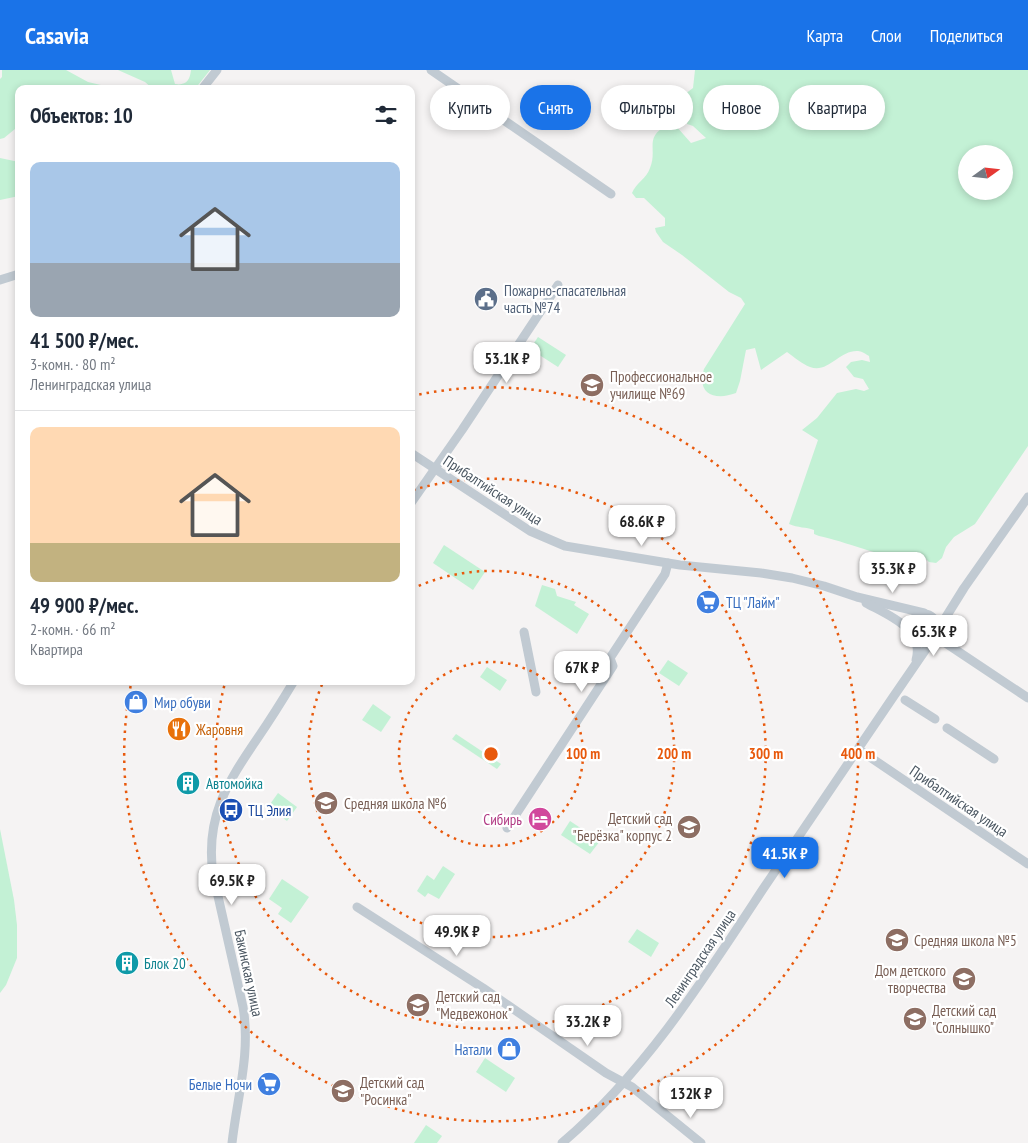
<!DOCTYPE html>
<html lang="ru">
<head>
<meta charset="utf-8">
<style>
	body { margin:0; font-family:"PT Sans Narrow",sans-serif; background:#f6f6f7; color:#1f2937; height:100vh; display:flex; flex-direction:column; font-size:19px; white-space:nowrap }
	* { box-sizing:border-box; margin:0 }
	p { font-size:16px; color:#747a83 }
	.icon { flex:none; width:28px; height:28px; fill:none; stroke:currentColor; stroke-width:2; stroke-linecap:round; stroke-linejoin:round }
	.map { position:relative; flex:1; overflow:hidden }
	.details { position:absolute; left:15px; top:15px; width:400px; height:600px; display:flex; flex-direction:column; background:#fff; border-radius:10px; box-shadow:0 2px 8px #0003 }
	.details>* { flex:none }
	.hud { position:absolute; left:430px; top:15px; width:475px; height:45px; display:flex; gap:10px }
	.needle { width:32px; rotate:75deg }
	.fabs { position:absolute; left:958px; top:75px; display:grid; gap:10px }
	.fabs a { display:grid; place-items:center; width:55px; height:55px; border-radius:50%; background:#fff; box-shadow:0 2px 8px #0003; font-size:25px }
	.price { position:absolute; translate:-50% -42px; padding:0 11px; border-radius:10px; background:#fff; color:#222; font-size:16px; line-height:32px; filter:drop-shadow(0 1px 2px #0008) }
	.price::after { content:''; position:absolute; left:50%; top:30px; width:15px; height:11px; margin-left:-8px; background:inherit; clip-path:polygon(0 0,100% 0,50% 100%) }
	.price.on { background:#1a73e8; color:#fff }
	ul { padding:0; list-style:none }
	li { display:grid; align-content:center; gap:10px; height:265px; padding:0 15px }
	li+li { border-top:1px solid #e0e1e3 }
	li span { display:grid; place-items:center; height:155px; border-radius:10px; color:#555 }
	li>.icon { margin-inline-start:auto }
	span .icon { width:90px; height:90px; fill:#fffc; stroke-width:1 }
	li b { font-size:21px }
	h2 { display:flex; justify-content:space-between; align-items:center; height:60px; padding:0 15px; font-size:21px }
	.chip { padding:0 18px; border-radius:22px; background:#fff; box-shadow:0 2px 8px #0003; font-size:18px; line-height:45px }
	.chip.on { background:#1a73e8; color:#fff }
	header { display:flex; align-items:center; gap:30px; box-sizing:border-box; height:70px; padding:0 25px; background:#1a73e8; color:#fff }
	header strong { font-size:24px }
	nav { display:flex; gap:28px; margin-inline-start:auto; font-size:18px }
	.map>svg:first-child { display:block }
	.green { fill:#c3f1d5; fill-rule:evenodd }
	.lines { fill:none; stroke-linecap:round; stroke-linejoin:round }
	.minor { stroke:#c1cad2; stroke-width:9 }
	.ring { fill:none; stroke:#e8590c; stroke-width:2.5; stroke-dasharray:2.5 5 }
	.labels { text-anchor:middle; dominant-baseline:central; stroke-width:4.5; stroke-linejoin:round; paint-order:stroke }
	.service-label { font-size:15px; fill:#4e5e75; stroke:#fff; text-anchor:start }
	.education-label { font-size:15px; fill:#785e54; stroke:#fff; text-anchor:start }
	.street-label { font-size:15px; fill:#4a5661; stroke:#fff }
	.shop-label { font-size:15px; fill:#366cbe; stroke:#fff; text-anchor:start }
	.food-label { font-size:15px; fill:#c56008; stroke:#fff; text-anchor:start }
	.culture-label { font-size:15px; fill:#0d838f; stroke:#fff; text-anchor:start }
	.transit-label { font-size:15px; fill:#164399; stroke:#fff; text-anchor:start }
	.hotel-label { font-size:15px; fill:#b23c85; stroke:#fff; text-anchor:end }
	.centre { fill:#e8590c; stroke:#fff; stroke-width:2.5 }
	.ring-label { font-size:15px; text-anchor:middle; font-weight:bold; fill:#e8590c; stroke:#fff; stroke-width:4.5; stroke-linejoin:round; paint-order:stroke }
</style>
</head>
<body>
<header>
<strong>Casavia</strong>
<nav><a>Карта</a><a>Слои</a><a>Поделиться</a></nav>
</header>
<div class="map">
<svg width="1028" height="1073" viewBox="0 0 1028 1073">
	<rect width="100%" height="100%" fill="#f5f3f3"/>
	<g class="green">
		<polygon points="2,0 66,0 88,12 118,19 19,19 19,66 15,59 4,68 0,69 0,9 2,7"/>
		<path d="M118,0H171L175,14C186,16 190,10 191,0H210L195,19H153L145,12Z"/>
		<path d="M695,0H1028V376L975,454L954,467L946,477L942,488L936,493L929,492L924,487C901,496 846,471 819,466L814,464V460C806,457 798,458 789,454L818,370L802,360L817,348L837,323L856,319L864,321L869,319L863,309L854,307L846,297L851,292L862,290L870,292L869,286C866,284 861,281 858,281C839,280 828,304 810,297C802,294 794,287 787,282L761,300L755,278L746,280L740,311L736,323C715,331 696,324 704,299L745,234L741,228L729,222L682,185L663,172L656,162L655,158L665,156V148L644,128H636L632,123C636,113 647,108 650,98C658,79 643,67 668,55L676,56L691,73L706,68L693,56L687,54L688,46L686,42L674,43L670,38L673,33L693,18ZM966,84H1004V121H966Z"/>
		<polygon points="0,88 19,92 19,126 0,130"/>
		<polygon points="538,267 566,285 558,297 530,279"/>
		<polygon points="444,475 485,502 473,520 433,493"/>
		<polygon points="542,515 555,519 557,526 576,532 574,535 589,544 577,564 535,536"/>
		<polygon points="668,590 688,603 679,616 659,603"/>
		<polygon points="487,597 507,610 500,621 480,607"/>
		<polygon points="373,634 391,647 381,662 362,650"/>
		<polygon points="456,664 501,694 497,699 452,669"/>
		<polygon points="278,723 297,737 287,751 268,737"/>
		<polygon points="570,751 600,771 590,784 561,765"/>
		<polygon points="0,759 14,830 17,855 17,888 6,915 0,923"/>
		<polygon points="443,796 455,804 439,829 428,823 425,827 417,821 427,805 434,810"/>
		<polygon points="282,809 309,827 291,853 278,844 282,838 269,829"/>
		<polygon points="637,859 659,873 651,887 628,872"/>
		<polygon points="485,988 515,1008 506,1022 476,1002"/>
		<polygon points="426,1055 442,1066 437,1073 414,1073"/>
	</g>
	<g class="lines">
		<g class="minor">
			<polyline points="431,0 611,124"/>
			<polyline points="202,19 217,0"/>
			<polyline points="0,210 19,204"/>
			<polyline points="411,383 530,461 565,476 680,495 761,503 792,508 824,516 857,527 924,543"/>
			<polyline points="411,433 462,360 558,215"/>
			<path d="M866,533C888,545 925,559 916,590"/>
			<circle cx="924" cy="557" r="13"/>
			<polyline points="524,562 536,622"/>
			<polyline points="936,563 964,518 1028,427"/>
			<polyline points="905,630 935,649"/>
			<polyline points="947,658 994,689"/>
			<polyline points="858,679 1028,794"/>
			<polyline points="507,758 613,596 610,588 665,504 668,493"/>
			<polyline points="357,837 483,918 606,1003 632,1017 701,1073"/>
			<path d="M232,1073C237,1028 251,983 243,937L213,804C205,748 227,713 257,669C270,650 282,631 294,611"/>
			<path d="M562,1073C645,1002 704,909 763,819C820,735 877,650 935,566L1028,628"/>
		</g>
	</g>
	<g class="ring">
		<circle cx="491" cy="684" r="92"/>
		<path d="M412 519A183 183 0 1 1 323 612"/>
		<path d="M413 420A275 275 0 1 1 225 613"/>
		<path d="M412 326A367 367 0 1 1 131 614"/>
	</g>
	<defs>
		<g id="civic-disc" transform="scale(1.25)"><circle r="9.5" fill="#5c6f8a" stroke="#fff"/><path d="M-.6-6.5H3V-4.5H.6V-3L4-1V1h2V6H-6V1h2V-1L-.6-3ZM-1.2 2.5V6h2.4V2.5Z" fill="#fff"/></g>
		<g id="university-disc" transform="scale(1.25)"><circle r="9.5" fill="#8d6e63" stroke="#fff"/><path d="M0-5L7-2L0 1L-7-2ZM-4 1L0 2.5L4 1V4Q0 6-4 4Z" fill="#fff"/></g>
		<g id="supermarket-disc" transform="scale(1.25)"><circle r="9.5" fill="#3f7fe0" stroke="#fff"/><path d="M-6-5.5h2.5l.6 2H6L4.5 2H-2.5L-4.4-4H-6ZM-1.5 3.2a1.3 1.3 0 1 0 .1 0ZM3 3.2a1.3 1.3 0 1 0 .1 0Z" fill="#fff"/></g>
		<g id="shop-disc" transform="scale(1.25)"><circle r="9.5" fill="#3f7fe0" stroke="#fff"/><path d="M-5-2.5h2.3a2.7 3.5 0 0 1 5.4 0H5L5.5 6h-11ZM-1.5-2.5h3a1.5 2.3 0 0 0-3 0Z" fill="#fff"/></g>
		<g id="restaurant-disc" transform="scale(1.25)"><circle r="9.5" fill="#e8710a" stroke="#fff"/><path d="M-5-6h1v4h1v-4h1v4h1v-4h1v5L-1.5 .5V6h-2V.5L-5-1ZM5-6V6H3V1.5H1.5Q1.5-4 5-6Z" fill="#fff"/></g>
		<g id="building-disc" transform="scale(1.25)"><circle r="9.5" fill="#0f9aa8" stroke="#fff"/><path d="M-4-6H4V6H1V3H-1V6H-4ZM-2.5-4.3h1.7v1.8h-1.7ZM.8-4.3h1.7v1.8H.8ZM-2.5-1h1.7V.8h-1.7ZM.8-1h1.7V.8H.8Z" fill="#fff"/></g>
		<g id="school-disc" transform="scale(1.25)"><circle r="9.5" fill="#8d6e63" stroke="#fff"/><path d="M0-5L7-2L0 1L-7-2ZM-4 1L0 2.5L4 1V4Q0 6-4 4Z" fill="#fff"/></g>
		<g id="bus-disc" transform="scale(1.25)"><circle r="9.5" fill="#1a4fb4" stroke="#fff"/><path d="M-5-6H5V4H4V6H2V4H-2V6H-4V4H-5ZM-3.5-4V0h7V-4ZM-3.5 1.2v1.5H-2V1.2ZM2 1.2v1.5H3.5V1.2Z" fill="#fff"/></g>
		<g id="hotel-disc" transform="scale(1.25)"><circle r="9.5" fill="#d1479c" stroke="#fff"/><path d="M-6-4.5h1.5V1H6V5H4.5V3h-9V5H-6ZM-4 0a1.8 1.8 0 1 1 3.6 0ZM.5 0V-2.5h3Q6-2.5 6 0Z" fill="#fff"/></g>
	</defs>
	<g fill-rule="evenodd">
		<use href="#civic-disc" x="486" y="229"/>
		<use href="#university-disc" x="592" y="315"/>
		<use href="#supermarket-disc" x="708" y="532"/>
		<use href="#shop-disc" x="136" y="632"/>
		<use href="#restaurant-disc" x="179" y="659"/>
		<use href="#building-disc" x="188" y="713"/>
		<use href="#school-disc" x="326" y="733"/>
		<use href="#bus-disc" x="231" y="740"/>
		<use href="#hotel-disc" x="540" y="749"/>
		<use href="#school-disc" x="689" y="757"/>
		<use href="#school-disc" x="897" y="870"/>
		<use href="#building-disc" x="127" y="893"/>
		<use href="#school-disc" x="964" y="909"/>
		<use href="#school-disc" x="418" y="935"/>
		<use href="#school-disc" x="915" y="949"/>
		<use href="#shop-disc" x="509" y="979"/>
		<use href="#supermarket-disc" x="269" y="1014"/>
		<use href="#school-disc" x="343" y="1021"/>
	</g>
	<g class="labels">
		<g class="service-label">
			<text x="504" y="220">Пожарно-спасательная<tspan x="504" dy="17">часть №74</tspan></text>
		</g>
		<g class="education-label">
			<text x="610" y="306">Профессиональное<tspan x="610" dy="17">училище №69</tspan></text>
			<text x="344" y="733">Средняя школа №6</text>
			<text x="672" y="748" text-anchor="end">Детский сад<tspan x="672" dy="17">"Берёзка" корпус 2</tspan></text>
			<text x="914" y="870">Средняя школа №5</text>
			<text x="946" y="900" text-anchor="end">Дом детского<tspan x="946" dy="17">творчества</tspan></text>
			<text x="436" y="926">Детский сад<tspan x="436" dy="17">"Медвежонок"</tspan></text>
			<text x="932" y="940">Детский сад<tspan x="932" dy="17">"Солнышко"</tspan></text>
			<text x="360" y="1012">Детский сад<tspan x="360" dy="17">"Росинка"</tspan></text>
		</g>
		<g class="street-label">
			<text transform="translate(493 420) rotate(33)">Прибалтийская улица</text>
			<text transform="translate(959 731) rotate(34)">Прибалтийская улица</text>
			<text transform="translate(700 888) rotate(-56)">Ленинградская улица</text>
			<text transform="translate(249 903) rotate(78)">Бакинская улица</text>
		</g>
		<g class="shop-label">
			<text x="726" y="532">ТЦ "Лайм"</text>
			<text x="154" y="632">Мир обуви</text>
			<text x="492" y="979" text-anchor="end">Натали</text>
			<text x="252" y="1014" text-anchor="end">Белые Ночи</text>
		</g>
		<g class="food-label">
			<text x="196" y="659">Жаровня</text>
		</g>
		<g class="culture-label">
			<text x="206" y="713">Автомойка</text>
			<text x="144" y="893">Блок 20</text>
		</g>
		<g class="transit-label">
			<text x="248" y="740">ТЦ Элия</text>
		</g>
		<g class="hotel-label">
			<text x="522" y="749">Сибирь</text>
		</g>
	</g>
	<circle cx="491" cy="684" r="8" class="centre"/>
	<g class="ring-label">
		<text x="583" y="689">100 m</text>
		<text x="674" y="689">200 m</text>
		<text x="766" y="689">300 m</text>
		<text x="858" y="689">400 m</text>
	</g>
</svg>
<div class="fabs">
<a><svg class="needle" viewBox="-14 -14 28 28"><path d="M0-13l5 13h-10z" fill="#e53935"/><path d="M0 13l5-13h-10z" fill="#747a83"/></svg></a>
</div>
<b class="price" style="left:507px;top:314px">53.1K ₽</b>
<b class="price" style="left:642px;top:477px">68.6K ₽</b>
<b class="price" style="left:893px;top:524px">35.3K ₽</b>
<b class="price" style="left:934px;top:587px">65.3K ₽</b>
<b class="price" style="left:582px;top:623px">67K ₽</b>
<b class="price on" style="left:785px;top:809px">41.5K ₽</b>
<b class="price" style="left:232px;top:836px">69.5K ₽</b>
<b class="price" style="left:457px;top:887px">49.9K ₽</b>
<b class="price" style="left:588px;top:977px">33.2K ₽</b>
<b class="price" style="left:691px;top:1049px">132K ₽</b>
<div class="hud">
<a class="chip">Купить</a>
<a class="chip on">Снять</a>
<a class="chip">Фильтры</a>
<a class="chip">Новое</a>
<a class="chip">Квартира</a>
</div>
<section class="details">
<h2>Объектов: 10<svg class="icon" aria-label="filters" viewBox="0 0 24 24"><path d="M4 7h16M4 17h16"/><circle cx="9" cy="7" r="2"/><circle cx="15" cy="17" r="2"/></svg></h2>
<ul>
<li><span style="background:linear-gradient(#a9c7e8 65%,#9aa5b1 0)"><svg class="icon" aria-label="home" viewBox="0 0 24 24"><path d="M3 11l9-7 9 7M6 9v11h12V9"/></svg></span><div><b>41 500 ₽/мес.</b><p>3-комн. · 80 m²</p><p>Ленинградская улица</p></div></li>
<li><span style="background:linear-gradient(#ffd9b3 75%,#c2b280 0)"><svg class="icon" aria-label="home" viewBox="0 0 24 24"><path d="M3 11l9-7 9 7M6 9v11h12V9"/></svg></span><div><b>49 900 ₽/мес.</b><p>2-комн. · 66 m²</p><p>Квартира</p></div></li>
</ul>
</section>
</div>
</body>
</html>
